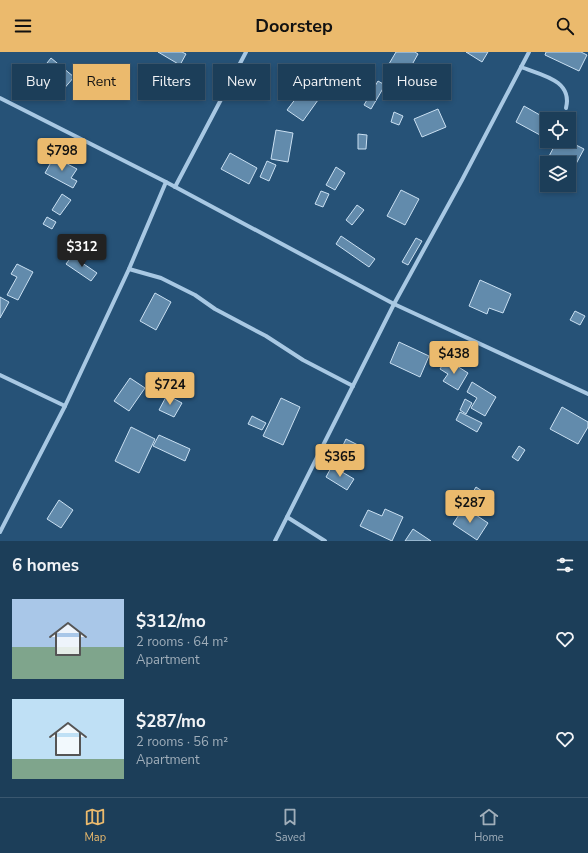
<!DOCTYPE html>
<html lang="en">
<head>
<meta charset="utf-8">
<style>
	body { margin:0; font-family:"Nunito Sans",sans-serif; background:#25455f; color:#f1f3f6; height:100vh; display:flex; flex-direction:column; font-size:15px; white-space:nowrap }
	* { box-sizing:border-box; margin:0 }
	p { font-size:13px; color:#a0aeba }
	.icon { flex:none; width:22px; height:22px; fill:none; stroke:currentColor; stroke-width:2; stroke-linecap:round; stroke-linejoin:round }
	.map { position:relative; height:489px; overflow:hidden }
	.sheet { display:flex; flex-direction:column; background:#1c3e59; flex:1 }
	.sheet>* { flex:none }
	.banner { position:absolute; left:12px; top:12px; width:564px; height:36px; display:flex; gap:8px }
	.tools { position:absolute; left:540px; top:60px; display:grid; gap:8px }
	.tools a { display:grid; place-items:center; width:36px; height:36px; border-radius:0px; background:#1c3e59; box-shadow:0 2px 6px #0003,0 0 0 1px #3a576f; font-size:20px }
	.price { position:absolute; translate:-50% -34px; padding:0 9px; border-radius:4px; background:#ebba6d; color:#111; font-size:13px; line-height:26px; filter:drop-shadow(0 1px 2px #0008) }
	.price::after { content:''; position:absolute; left:50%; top:24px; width:12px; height:9px; margin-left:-6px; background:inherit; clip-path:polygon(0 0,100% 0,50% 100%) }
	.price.selected { background:#222; color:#fff }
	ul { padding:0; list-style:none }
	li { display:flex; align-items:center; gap:12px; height:100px; padding:0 12px }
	li span { display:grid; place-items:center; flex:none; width:112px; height:80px; border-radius:0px; color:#555 }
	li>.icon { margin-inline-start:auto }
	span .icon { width:48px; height:48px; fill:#fffc; stroke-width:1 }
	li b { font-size:17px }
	h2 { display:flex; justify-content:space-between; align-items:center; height:48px; padding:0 12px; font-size:17px }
	.tag { padding:0 14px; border-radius:0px; background:#1c3e59; box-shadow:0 2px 6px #0003,0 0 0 1px #3a576f; font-size:14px; line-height:36px }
	.tag.selected { background:#ebba6d; color:#111 }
	header { display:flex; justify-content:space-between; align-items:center; height:52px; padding:0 12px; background:#ebba6d; color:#111; font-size:18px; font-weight:700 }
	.tab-bar { display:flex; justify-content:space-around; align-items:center; height:56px; border-top:1px solid #3a576f; background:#1c3e59; font-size:11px; color:#a0aeba }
	.tab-bar a { display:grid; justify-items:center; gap:2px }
	.tab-bar .selected { color:#ebba6d }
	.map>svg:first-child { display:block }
	.building { fill:#628bac; stroke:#cae0f2 }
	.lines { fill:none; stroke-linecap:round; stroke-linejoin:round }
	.minor { stroke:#a8c8e3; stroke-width:4 }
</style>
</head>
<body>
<header><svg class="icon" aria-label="menu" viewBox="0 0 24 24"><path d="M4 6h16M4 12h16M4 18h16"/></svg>Doorstep<svg class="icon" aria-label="search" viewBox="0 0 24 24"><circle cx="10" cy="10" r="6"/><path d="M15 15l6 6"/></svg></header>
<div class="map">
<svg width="588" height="489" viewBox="0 0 588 489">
	<rect width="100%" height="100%" fill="#265277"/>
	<g class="building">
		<polygon points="158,0 182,0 186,2 180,13"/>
		<polygon points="396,0 415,0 418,2 404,27 386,17"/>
		<polygon points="466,0 488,0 482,10"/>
		<polygon points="546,0 581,0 587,3 579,19 545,3"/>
		<polygon points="51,6 74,25 62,39 39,21"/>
		<polygon points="378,29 385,33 371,57 364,53"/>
		<polygon points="303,37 318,48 303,69 287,58"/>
		<polygon points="524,54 547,67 540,83 516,70"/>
		<polygon points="438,57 446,75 422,85 414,67"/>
		<polygon points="394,60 403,64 399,73 391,70"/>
		<polygon points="276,78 293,81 288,110 271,107"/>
		<polygon points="358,82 367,83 366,97 358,97"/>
		<polygon points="557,89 568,89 584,97 570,123 569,111 553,111 547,108"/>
		<polygon points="230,101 257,116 249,132 221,117"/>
		<polygon points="54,105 77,117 71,126 77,129 73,136 45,121"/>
		<polygon points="267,109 276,113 269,129 260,125"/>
		<polygon points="336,115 345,121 335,138 326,133"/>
		<polygon points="401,138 419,147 405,173 387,164"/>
		<polygon points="321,139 329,142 323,155 315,152"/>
		<polygon points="62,142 71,148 60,163 52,158"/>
		<polygon points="357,153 364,158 352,173 346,168"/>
		<polygon points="47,165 56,170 52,177 43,172"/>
		<polygon points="341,184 375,207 369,215 336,192"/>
		<polygon points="416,186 422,189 408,213 402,210"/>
		<polygon points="72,204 97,221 91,229 66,212"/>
		<polygon points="17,212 33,220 18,248 7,243 17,225 11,222"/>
		<polygon points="480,228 511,242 503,261 489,256 487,262 469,254"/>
		<polygon points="155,241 171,250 156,278 140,269"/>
		<polygon points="0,245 9,250 0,266"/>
		<polygon points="575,259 585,264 580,273 570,268"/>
		<polygon points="399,290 429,304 420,325 390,311"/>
		<polygon points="446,307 468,321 458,338 443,329 448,322 440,317"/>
		<polygon points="130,326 145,336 129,359 114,349"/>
		<polygon points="472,330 496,345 485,364 471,356 477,346 467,340"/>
		<polygon points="167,343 182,351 174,365 159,358"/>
		<polygon points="281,346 300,355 283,393 263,384"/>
		<polygon points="465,347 472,351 466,362 460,358"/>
		<polygon points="562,355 588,370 588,375 578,392 550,377"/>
		<polygon points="460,360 482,371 477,380 456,368"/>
		<polygon points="252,364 266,371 262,378 248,372"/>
		<polygon points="131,375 155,387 139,421 115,409"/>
		<polygon points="159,383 190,397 185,409 153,394"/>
		<polygon points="346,387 358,393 348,413 336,408"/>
		<polygon points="519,394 525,398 518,409 512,405"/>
		<polygon points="332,414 354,427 347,438 326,425"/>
		<polygon points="476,435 494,447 490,452 473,440"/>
		<polygon points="470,446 477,449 474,457 467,454"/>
		<polygon points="59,448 73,458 61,476 47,467"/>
		<polygon points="464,455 488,471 477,488 453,472"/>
		<polygon points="385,457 403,465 392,489 360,474 368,458 382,464"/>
		<polygon points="413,477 431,489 405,489"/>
	</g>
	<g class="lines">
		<g class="minor">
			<path d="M521,15C541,23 573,28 566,56"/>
			<polyline points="0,46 166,130 394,252 588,342"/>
			<polyline points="175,135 246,0"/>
			<polyline points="129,217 161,226 195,243 215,257 266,284 303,308 353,334"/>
			<polyline points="0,323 65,354"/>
			<polyline points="287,465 325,489"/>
			<polyline points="0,480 65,354 129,217 166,130"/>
			<polyline points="275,489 394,252 462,128 529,0"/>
		</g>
	</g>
</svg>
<div class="tools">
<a><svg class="icon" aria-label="locate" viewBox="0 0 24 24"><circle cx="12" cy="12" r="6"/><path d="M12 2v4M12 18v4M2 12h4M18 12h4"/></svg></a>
<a><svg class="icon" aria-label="layers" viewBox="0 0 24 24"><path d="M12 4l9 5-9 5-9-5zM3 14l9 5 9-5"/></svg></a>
</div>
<b class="price" style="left:62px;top:120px">$798</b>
<b class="price selected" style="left:82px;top:216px">$312</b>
<b class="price" style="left:454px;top:323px">$438</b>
<b class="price" style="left:170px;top:354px">$724</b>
<b class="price" style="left:340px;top:426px">$365</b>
<b class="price" style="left:470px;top:472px">$287</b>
<div class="banner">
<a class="tag">Buy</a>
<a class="tag selected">Rent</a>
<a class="tag">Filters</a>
<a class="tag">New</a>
<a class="tag">Apartment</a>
<a class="tag">House</a>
</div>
</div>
<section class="sheet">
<h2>6 homes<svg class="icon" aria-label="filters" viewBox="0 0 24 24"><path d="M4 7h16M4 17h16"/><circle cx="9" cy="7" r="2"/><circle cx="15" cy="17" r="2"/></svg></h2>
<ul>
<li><span style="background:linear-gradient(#a9c7e8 60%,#7fa58c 0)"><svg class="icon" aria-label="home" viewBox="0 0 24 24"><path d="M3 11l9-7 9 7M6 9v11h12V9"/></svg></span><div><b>$312/mo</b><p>2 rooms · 64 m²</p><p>Apartment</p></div><svg class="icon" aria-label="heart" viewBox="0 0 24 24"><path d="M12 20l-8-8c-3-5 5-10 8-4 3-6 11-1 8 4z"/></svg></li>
<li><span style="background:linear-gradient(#bfe0f5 75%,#7fa58c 0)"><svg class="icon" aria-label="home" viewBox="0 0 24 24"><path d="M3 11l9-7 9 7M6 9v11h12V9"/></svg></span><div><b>$287/mo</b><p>2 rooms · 56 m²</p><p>Apartment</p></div><svg class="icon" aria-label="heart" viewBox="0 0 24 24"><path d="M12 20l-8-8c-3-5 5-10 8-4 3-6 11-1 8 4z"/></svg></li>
</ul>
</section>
<nav class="tab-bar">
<a class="selected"><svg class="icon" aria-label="map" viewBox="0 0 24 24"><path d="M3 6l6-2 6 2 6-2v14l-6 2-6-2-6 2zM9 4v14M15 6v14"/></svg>Map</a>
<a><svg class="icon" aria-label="saved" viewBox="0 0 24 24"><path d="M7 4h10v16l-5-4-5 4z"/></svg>Saved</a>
<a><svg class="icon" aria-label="home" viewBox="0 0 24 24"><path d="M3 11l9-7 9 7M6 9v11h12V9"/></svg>Home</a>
</nav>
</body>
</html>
